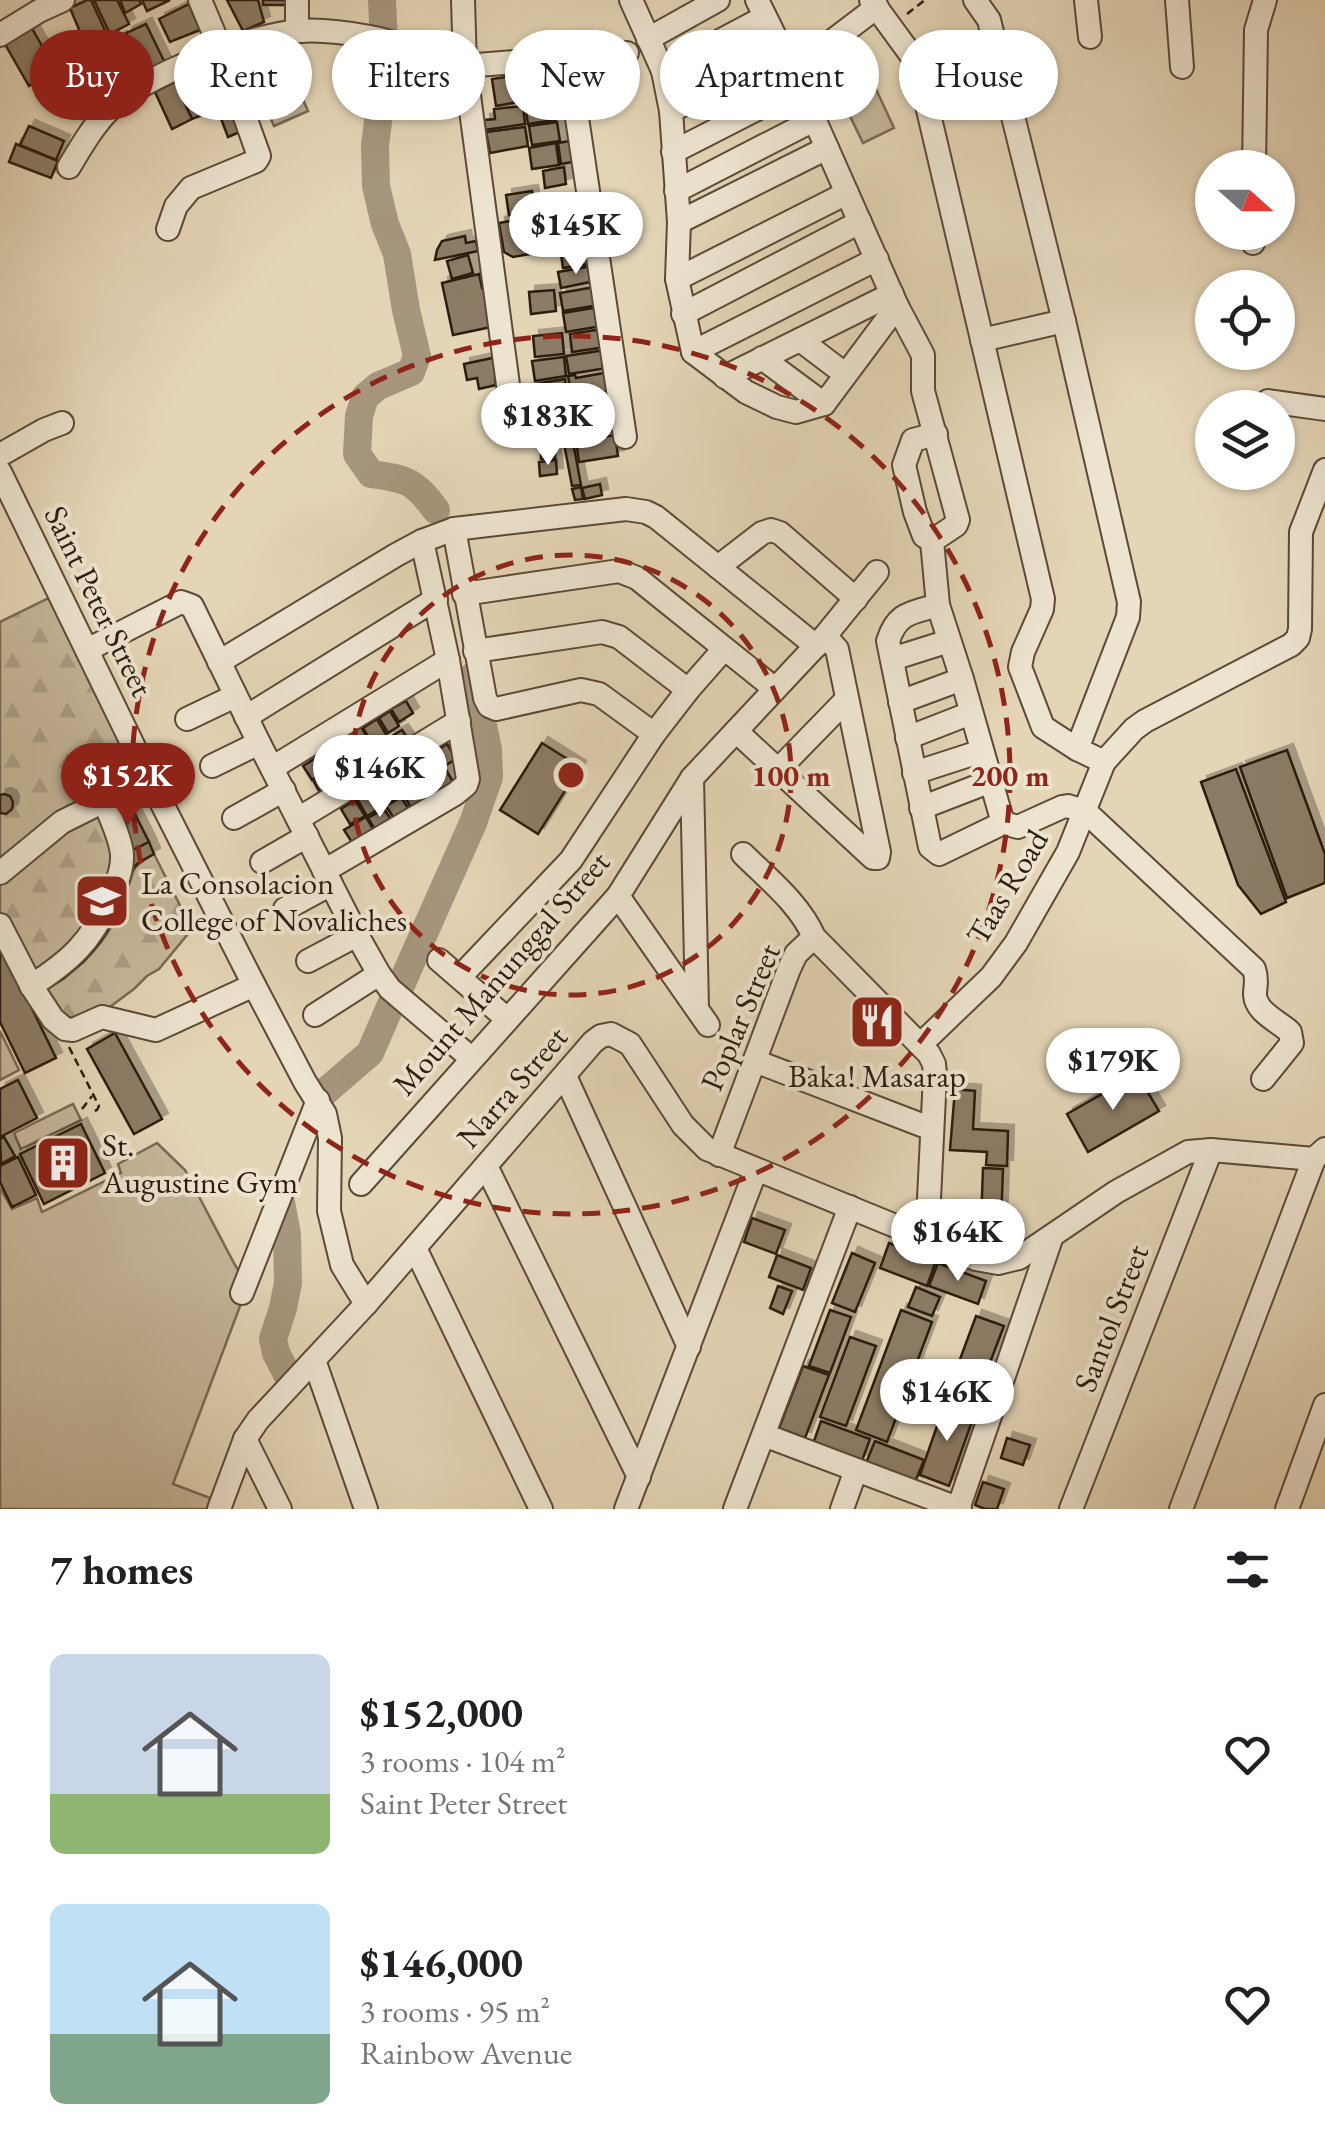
<!DOCTYPE html>
<html lang="en">
<head>
<meta charset="utf-8">
<style>
	body { margin:0; font-family:"EB Garamond",serif; background:#f2f2f2; color:#202124; height:100vh; display:flex; flex-direction:column; font-size:38px; white-space:nowrap }
	* { box-sizing:border-box; margin:0 }
	p { font-size:32px; color:#757577 }
	.icon { flex:none; width:55px; height:55px; fill:none; stroke:currentColor; stroke-width:2; stroke-linecap:round; stroke-linejoin:round }
	.map { position:relative; height:1509px; overflow:hidden }
	.panel { display:flex; flex-direction:column; background:#fff; flex:1 }
	.panel>* { flex:none }
	.top-card { position:absolute; left:30px; top:30px; width:1265px; height:90px; display:flex; gap:20px }
	.needle { width:65px; rotate:111deg }
	.tools { position:absolute; left:1195px; top:150px; display:grid; gap:20px }
	.tools a { display:grid; place-items:center; width:100px; height:100px; border-radius:50%; background:#fff; box-shadow:0 2px 8px #0004; font-size:50px }
	.price { position:absolute; translate:-50% -85px; padding:0 22px; border-radius:35px; background:#fff; color:#222; font-size:32px; line-height:65px; filter:drop-shadow(0 2px 5px #0008) }
	.price::after { content:''; position:absolute; left:50%; top:60px; width:30px; height:22px; margin-left:-15px; background:inherit; clip-path:polygon(0 0,100% 0,50% 100%) }
	.price.current { background:#8f2418; color:#fff }
	ul { padding:0; list-style:none }
	li { display:flex; align-items:center; gap:30px; height:250px; padding:0 50px }
	li span { display:grid; place-items:center; flex:none; width:280px; height:200px; border-radius:15px; color:#555 }
	li>.icon { margin-inline-start:auto }
	span .icon { width:120px; height:120px; fill:#fffc; stroke-width:1 }
	li b { font-size:42px }
	h2 { display:flex; justify-content:space-between; align-items:center; height:120px; padding:0 50px; font-size:42px }
	.chip { padding:0 35px; border-radius:45px; background:#fff; box-shadow:0 2px 8px #0004; font-size:35px; line-height:90px }
	.chip.current { background:#8f2418; color:#fff }
	.map>svg:first-child { display:block }
	.green { fill:#c5b699; stroke:#796954; stroke-width:2.5 }
	.forest { fill:url(#forest-firs); stroke:#796954; stroke-width:2.5 }
	.lines { fill:none; stroke-linecap:round; stroke-linejoin:round }
	.river { stroke:#a6967d; stroke-width:28 }
	.building { fill:#8c7c65; stroke:#2d1c0e; stroke-width:2.5; filter:url(#shadow) }
	.minor-casing { stroke:#5b4a38; stroke-width:26 }
	.path { stroke:#2d1c0e; stroke-width:2.5; stroke-dasharray:8 5; stroke-linecap:butt }
	.minor { stroke:#ede4d0; stroke-width:22 }
	.ring { fill:none; stroke:#8f2418; stroke-width:5; stroke-dasharray:18 12 }
	.labels { text-anchor:middle; dominant-baseline:central; stroke-width:8; stroke-linejoin:round; paint-order:stroke }
	.street-label { font-size:32px; fill:#2d1c0e; stroke:#ede4d0 }
	.poi-label { font-size:32px; fill:#2d1c0e; stroke:#ede4d0; text-anchor:start }
	.centre { fill:#8f2418; stroke:#ede4d0; stroke-width:5 }
	.ring-label { font-size:30px; text-anchor:middle; font-weight:bold; fill:#8f2418; stroke:#ede4d0; stroke-width:8; stroke-linejoin:round; paint-order:stroke }
</style>
</head>
<body>
<div class="map">
<svg width="1325" height="1509" viewBox="0 0 1325 1509">
	<defs>
		<pattern id="forest-firs" width="22" height="20" patternUnits="userSpaceOnUse" patternTransform="scale(2.5)"><rect width="22" height="20" fill="#c5b699"/><path d="M5 1l3.5 6h-7zM16 11l3.5 6h-7z" fill="#aa9c83"/></pattern>
		<filter id="shadow"><feDropShadow dx="6" dy="-6" stdDeviation="0" flood-color="#0004"/></filter>
	</defs>
	<rect width="100%" height="100%" fill="#e4d5b6"/>
	<filter id="stains"><feTurbulence type="fractalNoise" baseFrequency=".002" numOctaves="4"/><feColorMatrix values="0 0 0 0 .2 0 0 0 0 .09 0 0 0 0 .02 0 0 0 .5 -.17"/></filter>
	<radialGradient id="worn" r=".72"><stop offset=".6" stop-color="#630" stop-opacity="0"/><stop offset="1" stop-color="#630" stop-opacity=".3"/></radialGradient>
	<g class="green">
		<polygon points="283,54 308,111 274,126 249,70"/>
		<polygon points="868,72 894,128 863,143 836,87"/>
		<polygon points="0,1031 19,1070 0,1080"/>
		<polygon points="73,1104 81,1120 21,1149 14,1133"/>
		<polygon points="157,1143 185,1170 235,1265 248,1285 173,1484 218,1501 215,1509 0,1509 0,1188 12,1209 37,1198 42,1212 121,1173 118,1164"/>
	</g>
	<g class="forest">
		<polygon points="51,597 143,777 134,781 119,753 89,768 102,795 0,866 0,622"/>
		<polygon points="102,806 120,847 97,922 34,981 0,916 0,878"/>
		<path d="M154,854L192,929L159,969L147,976L134,989L107,1009L68,1019L61,1016L45,990C71,975 97,953 111,925C128,892 117,874 154,854Z"/>
	</g>
	<g class="lines">
		<g class="river">
			<path d="M382,0L385,67L375,145L376,186L385,224L397,254L406,310L417,356L411,372L378,386L365,397L359,416L357,454L371,474C408,479 414,481 436,510"/>
			<polyline points="401,985 473,823 489,777 488,750 473,676"/>
			<polyline points="326,1091 370,1053 393,1000"/>
			<polyline points="281,1202 287,1234 288,1283 283,1308 273,1339 276,1353 289,1378"/>
		</g>
	</g>
	<g class="building">
		<polygon points="87,0 91,0 108,37 86,46 70,8"/>
		<polygon points="94,0 117,0 129,24 110,34"/>
		<polygon points="120,0 139,0 141,4 125,13"/>
		<polygon points="142,0 170,0 147,11"/>
		<polygon points="227,0 258,0 264,22 243,31"/>
		<rect x="263" y="0" width="28" height="5"/>
		<polygon points="189,4 200,30 170,42 159,19"/>
		<polygon points="29,23 55,69 29,86 2,39"/>
		<polygon points="146,24 166,65 145,74 126,33"/>
		<polygon points="121,37 134,63 111,75 99,48"/>
		<polygon points="220,54 227,75 211,82 204,62"/>
		<polygon points="558,67 562,96 543,99 539,71"/>
		<polygon points="535,72 540,99 526,101 521,74"/>
		<polygon points="520,75 524,101 496,106 492,79"/>
		<polygon points="200,77 215,110 192,119 177,88"/>
		<polygon points="230,77 249,128 228,137 209,87"/>
		<polygon points="175,82 192,119 172,129 155,92"/>
		<polygon points="552,101 555,120 528,124 525,105"/>
		<polygon points="523,106 525,124 485,130 484,120 495,119 494,109"/>
		<polygon points="557,122 560,141 532,145 529,126"/>
		<polygon points="29,126 64,141 56,160 20,145"/>
		<polygon points="525,127 528,146 490,153 486,132"/>
		<polygon points="575,140 578,161 561,164 558,143"/>
		<polygon points="556,143 559,165 532,169 529,148"/>
		<polygon points="16,144 58,161 51,178 9,162"/>
		<polygon points="564,167 566,184 545,188 543,171"/>
		<polygon points="532,191 535,211 509,215 506,195"/>
		<polygon points="573,202 575,216 584,215 587,230 579,231 580,240 556,244 550,205"/>
		<polygon points="541,215 547,251 513,257 504,252 499,223"/>
		<polygon points="465,236 466,243 476,241 478,251 435,260 437,250 442,241"/>
		<polygon points="582,244 584,254 593,253 595,263 563,268 560,247"/>
		<polygon points="468,255 473,273 452,279 447,261"/>
		<polygon points="592,266 595,281 561,288 558,272"/>
		<polygon points="479,274 482,288 488,287 496,326 453,335 442,283"/>
		<polygon points="595,287 599,305 563,311 560,293"/>
		<polygon points="554,290 556,311 531,314 529,292"/>
		<polygon points="599,307 602,326 566,332 563,313"/>
		<polygon points="603,329 606,347 572,352 570,334"/>
		<polygon points="562,333 564,354 535,357 533,336"/>
		<polygon points="605,350 607,368 569,374 566,356"/>
		<polygon points="497,357 502,377 495,378 496,385 479,389 477,378 467,380 464,364"/>
		<polygon points="564,357 566,376 535,381 532,361"/>
		<polygon points="604,373 607,392 572,398 568,376 575,375 576,378"/>
		<polygon points="565,379 568,398 538,403 535,384"/>
		<polygon points="615,394 619,413 578,421 575,401"/>
		<polygon points="538,401 540,424 529,425 527,402"/>
		<polygon points="572,401 574,420 547,423 545,404"/>
		<polygon points="565,424 567,441 544,443 543,426"/>
		<polygon points="615,435 618,456 579,462 576,441"/>
		<polygon points="573,442 581,485 572,486 564,444"/>
		<polygon points="541,447 555,447 555,458 541,459"/>
		<polygon points="556,460 557,474 540,476 539,462"/>
		<polygon points="600,484 602,495 585,499 582,488"/>
		<polygon points="581,487 583,499 575,500 572,489"/>
		<polygon points="406,701 413,713 399,722 391,709"/>
		<polygon points="390,711 399,726 388,733 379,718"/>
		<polygon points="377,719 387,736 373,745 363,728"/>
		<polygon points="361,727 372,745 356,755 345,737"/>
		<polygon points="402,730 412,745 399,753 389,738"/>
		<polygon points="344,739 354,755 340,763 331,748"/>
		<polygon points="389,740 396,751 383,759 376,748"/>
		<polygon points="542,743 580,767 538,834 500,810"/>
		<polygon points="447,744 456,759 418,782 409,767"/>
		<polygon points="331,750 339,764 327,772 318,758"/>
		<polygon points="372,750 380,763 366,771 359,758"/>
		<polygon points="1287,750 1325,854 1325,883 1287,898 1240,767"/>
		<polygon points="119,753 134,781 102,795 89,768"/>
		<polygon points="355,757 364,772 351,780 342,766"/>
		<polygon points="316,758 325,772 312,780 303,766"/>
		<polygon points="340,767 349,780 337,787 329,774"/>
		<polygon points="407,768 416,784 405,791 395,775"/>
		<polygon points="1236,769 1286,902 1261,914 1238,885 1201,782"/>
		<polygon points="446,770 455,785 430,800 421,785"/>
		<polygon points="327,774 336,788 322,796 314,782"/>
		<polygon points="393,778 402,793 386,804 377,789"/>
		<polygon points="371,790 382,807 367,816 357,799"/>
		<polygon points="415,790 424,804 413,811 404,796"/>
		<polygon points="4,794 10,796 13,802 12,809 6,814 0,813 0,795"/>
		<polygon points="401,797 410,811 395,820 386,806"/>
		<polygon points="128,800 149,842 123,855 109,808"/>
		<polygon points="355,800 365,816 350,824 341,809"/>
		<polygon points="384,809 392,821 376,831 368,818"/>
		<polygon points="366,817 376,834 355,847 344,830"/>
		<polygon points="149,842 154,854 138,863 130,871 111,925 100,942 84,961 63,979 45,990 122,872 123,855"/>
		<polygon points="0,943 56,1058 25,1073 0,1022"/>
		<polygon points="115,1033 162,1119 134,1134 87,1049"/>
		<polygon points="1137,1074 1159,1111 1088,1152 1067,1114"/>
		<polygon points="18,1080 37,1118 0,1137 0,1089"/>
		<polygon points="955,1089 975,1091 973,1129 1008,1131 1007,1166 986,1165 987,1152 950,1150"/>
		<polygon points="81,1124 105,1173 44,1204 20,1154"/>
		<polygon points="4,1137 15,1156 1,1164 0,1139"/>
		<polygon points="18,1157 36,1195 12,1207 0,1182 0,1166"/>
		<polygon points="983,1168 1003,1169 1000,1251 980,1251"/>
		<polygon points="752,1218 785,1230 776,1254 744,1242"/>
		<polygon points="889,1243 936,1261 927,1286 880,1268"/>
		<polygon points="852,1253 875,1263 855,1312 832,1303"/>
		<polygon points="777,1255 811,1268 803,1290 769,1277"/>
		<polygon points="938,1263 986,1281 978,1304 929,1286"/>
		<polygon points="778,1286 792,1291 783,1314 770,1308"/>
		<polygon points="916,1287 940,1297 932,1316 908,1307"/>
		<polygon points="830,1310 851,1317 830,1373 809,1366"/>
		<polygon points="901,1310 932,1322 887,1442 856,1430"/>
		<polygon points="976,1316 1004,1326 976,1399 949,1389"/>
		<polygon points="850,1337 876,1346 846,1426 820,1417"/>
		<polygon points="803,1366 829,1375 805,1438 779,1428"/>
		<polygon points="945,1403 975,1413 949,1486 920,1475"/>
		<polygon points="821,1421 870,1439 862,1461 813,1444"/>
		<polygon points="1007,1438 1030,1445 1023,1465 1001,1458"/>
		<polygon points="875,1441 924,1460 915,1482 866,1463"/>
		<polygon points="983,1482 1004,1489 997,1509 985,1509 975,1505"/>
	</g>
	<g class="lines">
		<g class="minor-casing">
			<g id="minor">
				<polyline points="297,0 297,31"/>
				<polyline points="463,0 465,66 511,407"/>
				<polyline points="631,0 663,71 671,111 679,222 677,279 693,352 746,392 777,407 796,412 824,404 897,306"/>
				<polyline points="757,0 800,87 897,306 923,355 923,391 958,520 956,525 932,541 938,605 962,679 1003,823"/>
				<polyline points="871,0 917,63 1043,599 1042,609 1023,652 1020,667 1043,727 1077,749 1104,762"/>
				<polyline points="975,0 989,20 1064,321 1129,602 1128,617 1077,749"/>
				<polyline points="1086,0 1090,37"/>
				<polyline points="1177,0 1182,67"/>
				<polyline points="0,35 39,11 63,0"/>
				<polyline points="648,39 718,0"/>
				<polyline points="819,51 877,7"/>
				<polyline points="568,58 625,437"/>
				<polyline points="663,71 765,17"/>
				<polyline points="671,111 783,53"/>
				<polyline points="673,152 800,87"/>
				<path d="M69,167C81,147 93,126 109,110C145,74 250,35 300,31C323,29 348,33 370,37C404,43 430,60 465,66L627,53"/>
				<polyline points="1254,168 1256,30 1265,0"/>
				<polyline points="676,191 814,120"/>
				<polyline points="679,222 827,148"/>
				<polyline points="168,229 176,206 191,188 256,161 259,156 221,50 200,0"/>
				<polyline points="1253,243 1253,232"/>
				<polyline points="677,279 847,193"/>
				<polyline points="683,314 860,222"/>
				<polyline points="800,340 845,374"/>
				<polyline points="982,340 1064,321"/>
				<polyline points="693,352 877,259"/>
				<polyline points="762,358 824,404"/>
				<polyline points="725,377 892,294"/>
				<polyline points="1268,401 1325,409"/>
				<polyline points="0,455 44,430 62,423"/>
				<polyline points="0,472 151,782 254,985 305,1082 325,1114 330,1138 329,1211 342,1265 366,1304"/>
				<polyline points="454,529 485,698 489,706 496,709 581,690 599,694 654,734"/>
				<polyline points="932,541 924,536 915,512 904,465 913,440 936,434"/>
				<polyline points="718,567 762,533 771,530 780,533 856,599"/>
				<polyline points="464,594 619,571 637,578 775,689"/>
				<path d="M938,605C912,613 897,612 888,641L930,847L939,854L1003,823L1018,827L1062,807L1068,806L1086,812L1254,969C1258,980 1255,985 1255,995C1256,1012 1278,1021 1290,1032L1292,1043L1263,1079"/>
				<polyline points="87,650 181,602 192,606 259,743 357,935 379,974 390,989 471,1058"/>
				<polyline points="475,651 602,632 619,637 688,690"/>
				<polyline points="892,659 949,641"/>
				<polyline points="219,662 396,555 422,541 454,529 626,509 646,512 656,517 816,646"/>
				<polyline points="900,702 962,679"/>
				<polyline points="246,717 436,599"/>
				<polyline points="187,719 235,696"/>
				<polyline points="736,731 873,858 878,858 879,852 837,649 825,636"/>
				<polyline points="907,738 971,713"/>
				<polyline points="212,766 259,743"/>
				<polyline points="272,768 448,660"/>
				<polyline points="777,771 846,700"/>
				<polyline points="914,773 982,751"/>
				<polyline points="692,778 697,1008"/>
				<polyline points="921,808 991,781"/>
				<polyline points="234,818 284,790"/>
				<polyline points="298,819 459,721"/>
				<path d="M743,854C768,879 800,904 814,937L929,1054L934,1064L935,1075L927,1240"/>
				<polyline points="262,862 307,836"/>
				<polyline points="324,871 455,794 466,785 468,779 448,660 422,541"/>
				<polyline points="0,873 62,822 104,801 151,782"/>
				<polyline points="618,896 708,1025"/>
				<polyline points="285,909 331,884"/>
				<polyline points="0,925 32,987 53,1019 65,1029 73,1030 102,1017 156,1030 254,985"/>
				<polyline points="439,960 506,1018"/>
				<polyline points="308,961 357,935"/>
				<polyline points="460,977 571,860 654,734 688,690 724,649"/>
				<path d="M31,986C70,961 91,942 110,899C116,885 123,869 122,854C120,836 110,817 104,801"/>
				<polyline points="315,1015 379,974"/>
				<polyline points="920,1045 991,977 1016,943 1068,852 1104,762 1134,729 1145,721 1291,645 1298,638 1300,629 1301,532 1325,470"/>
				<polyline points="755,1061 932,1129"/>
				<polyline points="565,1076 689,1347"/>
				<polyline points="719,1155 789,969 796,954 814,937"/>
				<polyline points="486,1166 639,1477"/>
				<polyline points="361,1184 618,896 692,778 825,636 877,572"/>
				<polyline points="415,1248 541,1509"/>
				<polyline points="242,1293 318,1100"/>
				<polyline points="314,1360 366,1509"/>
				<polyline points="764,1435 960,1509"/>
				<polyline points="245,1439 280,1509"/>
				<polyline points="219,1509 245,1439 258,1420 366,1304 593,1042 601,1036 611,1034 630,1044 683,1125 707,1149 976,1259 998,1263 1019,1258 1116,1192 1188,1152 1211,1150 1314,1159 1325,1149"/>
				<polyline points="626,1509 756,1170"/>
				<polyline points="735,1509 850,1207"/>
				<polyline points="842,1509 856,1470"/>
				<polyline points="958,1509 1052,1236"/>
				<polyline points="1071,1509 1211,1150"/>
				<polyline points="1181,1509 1314,1159"/>
				<polyline points="1287,1509 1325,1405"/>
			</g>
		</g>
		<g class="path">
			<polyline points="907,14 925,0"/>
			<polyline points="69,1047 99,1106 97,1110 91,1112"/>
			<polyline points="82,1109 92,1096"/>
		</g>
		<use href="#minor" class="minor"/>
	</g>
	<g class="ring">
		<circle cx="571" cy="775" r="220"/>
		<circle cx="571" cy="775" r="439"/>
	</g>
	<defs>
		<g id="university-square" transform="scale(2.875)"><rect x="-9" y="-9" width="18" height="18" rx="4" fill="#8f2418" stroke="#ede4d0"/><path d="M0-5L7-2L0 1L-7-2ZM-4 1L0 2.5L4 1V4Q0 6-4 4Z" fill="#fff"/></g>
		<g id="restaurant-square" transform="scale(2.875)"><rect x="-9" y="-9" width="18" height="18" rx="4" fill="#8f2418" stroke="#ede4d0"/><path d="M-5-6h1v4h1v-4h1v4h1v-4h1v5L-1.5 .5V6h-2V.5L-5-1ZM5-6V6H3V1.5H1.5Q1.5-4 5-6Z" fill="#fff"/></g>
		<g id="building-square" transform="scale(2.875)"><rect x="-9" y="-9" width="18" height="18" rx="4" fill="#8f2418" stroke="#ede4d0"/><path d="M-4-6H4V6H1V3H-1V6H-4ZM-2.5-4.3h1.7v1.8h-1.7ZM.8-4.3h1.7v1.8H.8ZM-2.5-1h1.7V.8h-1.7ZM.8-1h1.7V.8H.8Z" fill="#fff"/></g>
	</defs>
	<g fill-rule="evenodd">
		<use href="#university-square" x="102" y="901"/>
		<use href="#restaurant-square" x="877" y="1022"/>
		<use href="#building-square" x="63" y="1163"/>
	</g>
	<g class="labels">
		<g class="street-label">
			<text transform="translate(99 601) rotate(64)">Saint Peter Street</text>
			<text transform="translate(1007 887) rotate(-59)">Taas Road</text>
			<text transform="translate(501 973) rotate(-49)">Mount Manunggal Street</text>
			<text transform="translate(740 1017) rotate(-67)">Poplar Street</text>
			<text transform="translate(512 1087) rotate(-49)">Narra Street</text>
			<text transform="translate(1111 1318) rotate(-69)">Santol Street</text>
		</g>
		<g class="poi-label">
			<text x="141" y="883">La Consolacion<tspan x="141" dy="37">College of Novaliches</tspan></text>
			<text x="877" y="1076" text-anchor="middle">Baka! Masarap</text>
			<text x="102" y="1145">St.<tspan x="102" dy="37">Augustine Gym</tspan></text>
		</g>
	</g>
	<circle cx="571" cy="775" r="15" class="centre"/>
	<g class="ring-label">
		<text x="791" y="786">100 m</text>
		<text x="1010" y="786">200 m</text>
	</g>
	<rect width="100%" height="100%" filter="url(#stains)"/>
	<rect width="100%" height="100%" fill="url(#worn)"/>
</svg>
<div class="tools">
<a><svg class="needle" viewBox="-14 -14 28 28"><path d="M0-13l5 13h-10z" fill="#e53935"/><path d="M0 13l5-13h-10z" fill="#757577"/></svg></a>
<a><svg class="icon" aria-label="locate" viewBox="0 0 24 24"><circle cx="12" cy="12" r="6"/><path d="M12 2v4M12 18v4M2 12h4M18 12h4"/></svg></a>
<a><svg class="icon" aria-label="layers" viewBox="0 0 24 24"><path d="M12 4l9 5-9 5-9-5zM3 14l9 5 9-5"/></svg></a>
</div>
<b class="price" style="left:576px;top:277px">$145K</b>
<b class="price" style="left:548px;top:468px">$183K</b>
<b class="price" style="left:380px;top:820px">$146K</b>
<b class="price current" style="left:128px;top:828px">$152K</b>
<b class="price" style="left:1113px;top:1113px">$179K</b>
<b class="price" style="left:958px;top:1284px">$164K</b>
<b class="price" style="left:947px;top:1444px">$146K</b>
<div class="top-card">
<a class="chip current">Buy</a>
<a class="chip">Rent</a>
<a class="chip">Filters</a>
<a class="chip">New</a>
<a class="chip">Apartment</a>
<a class="chip">House</a>
</div>
</div>
<section class="panel">
<h2>7 homes<svg class="icon" aria-label="filters" viewBox="0 0 24 24"><path d="M4 7h16M4 17h16"/><circle cx="9" cy="7" r="2"/><circle cx="15" cy="17" r="2"/></svg></h2>
<ul>
<li><span style="background:linear-gradient(#c9d6e8 70%,#8fb573 0)"><svg class="icon" aria-label="home" viewBox="0 0 24 24"><path d="M3 11l9-7 9 7M6 9v11h12V9"/></svg></span><div><b>$152,000</b><p>3 rooms · 104 m²</p><p>Saint Peter Street</p></div><svg class="icon" aria-label="heart" viewBox="0 0 24 24"><path d="M12 20l-8-8c-3-5 5-10 8-4 3-6 11-1 8 4z"/></svg></li>
<li><span style="background:linear-gradient(#bfe0f5 65%,#7fa58c 0)"><svg class="icon" aria-label="home" viewBox="0 0 24 24"><path d="M3 11l9-7 9 7M6 9v11h12V9"/></svg></span><div><b>$146,000</b><p>3 rooms · 95 m²</p><p>Rainbow Avenue</p></div><svg class="icon" aria-label="heart" viewBox="0 0 24 24"><path d="M12 20l-8-8c-3-5 5-10 8-4 3-6 11-1 8 4z"/></svg></li>
</ul>
</section>
</body>
</html>
